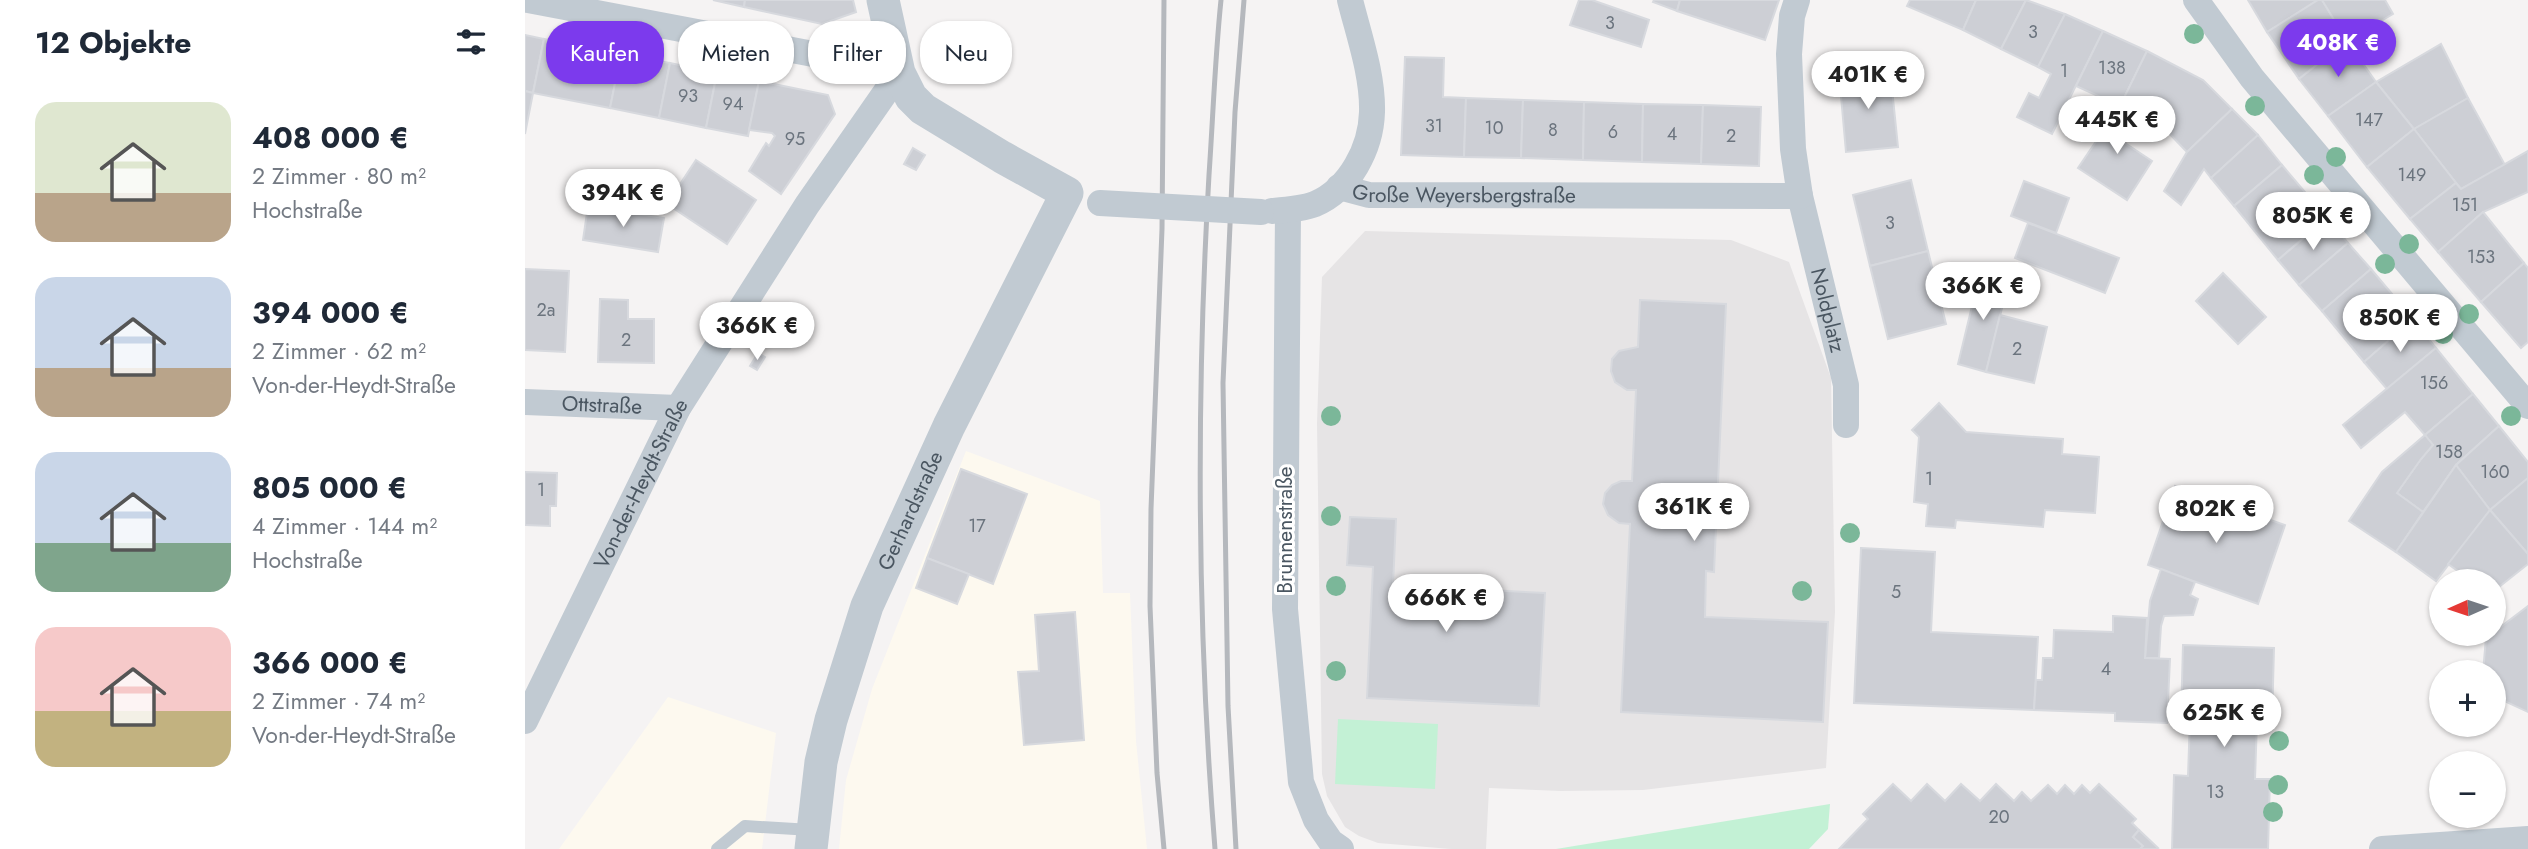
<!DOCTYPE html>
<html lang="de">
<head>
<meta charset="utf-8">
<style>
	body { margin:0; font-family:Jost,sans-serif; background:#f2f2f3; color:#1f2937; height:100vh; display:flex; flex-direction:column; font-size:26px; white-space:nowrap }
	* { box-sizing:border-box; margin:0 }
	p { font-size:23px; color:#747a83 }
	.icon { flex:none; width:38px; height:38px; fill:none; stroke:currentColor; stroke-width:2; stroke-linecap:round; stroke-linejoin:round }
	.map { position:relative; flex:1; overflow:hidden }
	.side { display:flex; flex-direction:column; background:#fff; width:525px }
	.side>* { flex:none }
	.guide { position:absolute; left:21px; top:21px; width:665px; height:63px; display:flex; gap:14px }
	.needle { width:46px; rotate:267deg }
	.tools { position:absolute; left:1904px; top:569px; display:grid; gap:14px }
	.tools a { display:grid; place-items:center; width:77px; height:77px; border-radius:50%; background:#fff; box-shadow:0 2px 5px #0004; font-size:35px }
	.price { position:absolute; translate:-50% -60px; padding:0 16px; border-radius:24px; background:#fff; color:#222; font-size:23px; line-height:46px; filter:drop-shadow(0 2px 4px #0008) }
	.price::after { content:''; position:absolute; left:50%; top:42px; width:21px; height:16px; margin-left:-10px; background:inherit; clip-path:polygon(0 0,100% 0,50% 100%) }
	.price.selected { background:#7c3aed; color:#fff }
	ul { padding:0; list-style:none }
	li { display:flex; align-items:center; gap:21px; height:175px; padding:0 35px }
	li span { display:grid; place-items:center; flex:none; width:196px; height:140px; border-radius:21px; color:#555 }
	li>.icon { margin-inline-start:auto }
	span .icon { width:84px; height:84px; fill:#fffc; stroke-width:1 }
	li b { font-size:30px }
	h2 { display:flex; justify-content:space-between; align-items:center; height:84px; padding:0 35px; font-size:30px }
	.chip { padding:0 24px; border-radius:28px; background:#fff; box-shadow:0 2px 5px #0004; font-size:24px; line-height:63px }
	.chip.selected { background:#7c3aed; color:#fff }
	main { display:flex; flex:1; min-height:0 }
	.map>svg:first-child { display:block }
	.commercial { fill:#fdf9ef }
	.education { fill:#e6e4e5 }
	.green { fill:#c3f1d5 }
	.building { fill:#cdcfd5; stroke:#d7d9de; stroke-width:2 }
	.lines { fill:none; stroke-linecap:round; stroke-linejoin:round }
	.service { stroke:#c1cad2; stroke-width:12 }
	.minor { stroke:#c1cad2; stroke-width:26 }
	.tertiary { stroke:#c1cad2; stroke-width:33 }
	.rail { stroke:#b5b8bd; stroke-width:5 }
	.minor-bridge { stroke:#c1cad2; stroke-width:26 }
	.tree { fill:#7bb799 }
	.labels { text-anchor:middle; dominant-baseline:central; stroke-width:6; stroke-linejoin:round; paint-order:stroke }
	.number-label { font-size:18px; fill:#6b747e }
	.street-label { font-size:21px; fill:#4a5661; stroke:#fff }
</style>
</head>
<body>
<main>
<section class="side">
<h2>12 Objekte<svg class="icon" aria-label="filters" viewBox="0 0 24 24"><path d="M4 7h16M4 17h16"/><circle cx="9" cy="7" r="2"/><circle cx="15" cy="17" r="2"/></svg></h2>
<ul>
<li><span style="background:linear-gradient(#dfe7d0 65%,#b9a48a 0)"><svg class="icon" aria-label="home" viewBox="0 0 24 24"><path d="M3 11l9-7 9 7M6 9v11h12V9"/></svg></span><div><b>408 000 €</b><p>2 Zimmer · 80 m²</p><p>Hochstraße</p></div></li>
<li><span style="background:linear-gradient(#c9d6e8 65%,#b9a48a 0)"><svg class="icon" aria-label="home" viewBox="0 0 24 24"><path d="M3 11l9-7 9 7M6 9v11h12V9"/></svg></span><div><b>394 000 €</b><p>2 Zimmer · 62 m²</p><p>Von-der-Heydt-Straße</p></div></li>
<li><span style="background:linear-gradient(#c9d6e8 65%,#7fa58c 0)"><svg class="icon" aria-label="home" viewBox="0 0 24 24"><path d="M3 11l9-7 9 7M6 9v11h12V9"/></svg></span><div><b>805 000 €</b><p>4 Zimmer · 144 m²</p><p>Hochstraße</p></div></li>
<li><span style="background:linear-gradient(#f6c9c9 60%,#c2b280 0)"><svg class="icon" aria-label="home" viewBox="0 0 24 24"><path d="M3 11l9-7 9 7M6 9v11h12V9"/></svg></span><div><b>366 000 €</b><p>2 Zimmer · 74 m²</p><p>Von-der-Heydt-Straße</p></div></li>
</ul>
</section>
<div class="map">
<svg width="2003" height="849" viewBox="0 0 2003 849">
	<rect width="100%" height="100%" fill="#f5f3f3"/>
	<g class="commercial">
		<polygon points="441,451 575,501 578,593 605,593 611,741 622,849 314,849 321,780 347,689"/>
		<polygon points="143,697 251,733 237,849 34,849"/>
	</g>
	<polygon class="education" points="840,231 1206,240 1264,262 1306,378 1310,612 1301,768 1118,790 1036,791 964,788 961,849 926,849 853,843 834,836 820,827 802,796 797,774 792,423 797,277"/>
	<g class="green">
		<polygon points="813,719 913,724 910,789 810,784"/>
		<polygon points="1305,804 1303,829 1284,849 1031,849"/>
	</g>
	<g class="building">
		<polygon points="188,0 220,0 219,7"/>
		<polygon points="220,0 328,0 331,12 297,24 219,7"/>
		<polygon points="1054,0 1067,0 1124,20 1116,47 1045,25"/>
		<polygon points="1129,0 1155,0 1152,11 1128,2"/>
		<polygon points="1155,0 1254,0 1240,40 1152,11"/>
		<polygon points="1385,0 1451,0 1438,30 1382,6"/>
		<polygon points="1451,0 1501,0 1476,49 1438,30"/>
		<polygon points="1501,0 1540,14 1513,67 1476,49"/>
		<polygon points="1723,0 1793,0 1742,32"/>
		<polygon points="1793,0 1797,0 1822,41 1774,79 1742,32"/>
		<polygon points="1797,0 1860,0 1868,14 1822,41"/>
		<polygon points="1540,14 1578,31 1527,134 1492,117 1504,93 1514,98 1526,74 1513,67"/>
		<polygon points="1578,31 1622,51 1595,106 1551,86"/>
		<polygon points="0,35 19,39 8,93 0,91"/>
		<polygon points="19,39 96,54 85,108 8,93"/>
		<polygon points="1822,41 1851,82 1803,116 1774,79"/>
		<polygon points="1916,44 1943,98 1889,129 1851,82"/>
		<polygon points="1622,51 1678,80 1707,109 1662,152 1638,127 1595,106"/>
		<polygon points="96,54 145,63 134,118 85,108"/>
		<polygon points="880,57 919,58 918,97 941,98 939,157 876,155"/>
		<polygon points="145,63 192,73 181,128 134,118"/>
		<polygon points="1365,69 1373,147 1321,152 1314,74"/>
		<polygon points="192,73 234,81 223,136 181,128"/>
		<polygon points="234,81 303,95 310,114 256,194 224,171 241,143 244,146 250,136 247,133 224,130"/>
		<polygon points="1851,82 1889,129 1842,167 1803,116"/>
		<polygon points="0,91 8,93 0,134"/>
		<polygon points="941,98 998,100 996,158 939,157"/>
		<polygon points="1943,98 1980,165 1936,189 1889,129"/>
		<polygon points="998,100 1059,102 1058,160 996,158"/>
		<polygon points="1059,102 1118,104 1117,162 1058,160"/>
		<polygon points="1118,104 1178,105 1176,164 1117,162"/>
		<polygon points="1178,105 1236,107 1234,166 1176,164"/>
		<polygon points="1595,106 1618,117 1600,143 1627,161 1602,200 1553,168"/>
		<polygon points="1707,109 1733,135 1686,178 1679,169 1656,205 1639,191 1662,152"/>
		<polygon points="1889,129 1931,183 1885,219 1842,167"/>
		<polygon points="1733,135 1757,165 1709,206 1686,178"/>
		<polygon points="388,148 400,155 391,170 379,164"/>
		<polygon points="2003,151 2003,192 1958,212 1913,252 1885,219 1931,183 1936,189"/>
		<polygon points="171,160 231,200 202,244 142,204"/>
		<polygon points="1757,165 1802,218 1753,260 1709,206"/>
		<polygon points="1386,180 1403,251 1345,266 1328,195"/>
		<polygon points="1499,181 1544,198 1531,233 1486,216"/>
		<polygon points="63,206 139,218 133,252 58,240"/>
		<polygon points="1958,212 1999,263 1956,302 1913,252"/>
		<polygon points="1802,218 1823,243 1774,285 1753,260"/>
		<polygon points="1503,223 1594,258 1580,293 1490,258"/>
		<polygon points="1823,243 1846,269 1797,311 1774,285"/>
		<polygon points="1403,251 1421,324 1363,339 1345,266"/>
		<polygon points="1999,263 2003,268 2003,342 1996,348 1956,302"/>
		<polygon points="0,269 44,271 40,352 0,350"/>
		<polygon points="1846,269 1888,319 1839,362 1797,311"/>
		<polygon points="1455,273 1484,280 1461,372 1433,364"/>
		<polygon points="1698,273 1741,317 1713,344 1671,301"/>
		<polygon points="75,299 103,300 103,319 129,319 129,363 73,362"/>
		<polygon points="1115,300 1201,304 1189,572 1181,571 1180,617 1303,622 1298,722 1096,712 1105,524 1094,523 1083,515 1078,504 1080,493 1087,485 1096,481 1107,481 1111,390 1102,390 1090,382 1086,371 1087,359 1094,351 1113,347"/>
		<polygon points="1475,315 1522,327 1509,383 1461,372"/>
		<polygon points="1888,319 1911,348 1862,389 1839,362"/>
		<polygon points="1911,348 1948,394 1900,435 1880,412 1836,448 1818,425"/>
		<polygon points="233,353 240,357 232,370 225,366"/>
		<polygon points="1948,394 1974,426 1931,465 1898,512 1872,493 1896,459 1908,445 1900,435"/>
		<polygon points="1414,403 1441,432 1538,439 1537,454 1574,457 1570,513 1520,510 1518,527 1431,520 1430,528 1401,526 1403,504 1389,502 1394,437 1387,430"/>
		<polygon points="1974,426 2003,462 2003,478 1965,510 1931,465"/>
		<polygon points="1900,435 1908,445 1896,459 1872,493 1898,512 1871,552 1824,521 1857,472"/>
		<polygon points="1931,465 1965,510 1911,581 1871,552"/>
		<polygon points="436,469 502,494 468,584 402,558"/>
		<polygon points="0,472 32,473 31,506 25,506 25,526 0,525"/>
		<polygon points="2003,478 2003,554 1965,510"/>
		<polygon points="1650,486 1760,525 1733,604 1623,565"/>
		<polygon points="1965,510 2003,554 2003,564 1969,591 1969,581 1947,581 1923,564"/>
		<polygon points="825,517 871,519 868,585 1020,593 1014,706 842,698 848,567 822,565"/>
		<polygon points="1336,548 1410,552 1406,632 1513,637 1509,710 1329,703"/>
		<polygon points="402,558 444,574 432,604 391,588"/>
		<polygon points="1636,569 1670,582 1665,595 1673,599 1668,615 1639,616 1636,626 1634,658 1620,658 1625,601"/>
		<polygon points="2003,606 2003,712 1975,699 1969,690 1969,672 1958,672 1961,638"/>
		<polygon points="550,612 559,740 499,745 493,672 514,671 510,615"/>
		<polygon points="1588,616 1622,618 1620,658 1645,659 1642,723 1590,721 1590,713 1509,710 1511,680 1517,680 1518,658 1528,658 1529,630 1588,632"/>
		<polygon points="1658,645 1749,648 1747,722 1732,721 1730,779 1745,779 1743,849 1647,849 1649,775 1663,776 1665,718 1656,718"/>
		<polygon points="1368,784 1386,801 1402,784 1420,801 1436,784 1455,801 1471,784 1489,801 1497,792 1506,801 1523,785 1532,794 1540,785 1549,794 1557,785 1565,793 1574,784 1611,819 1607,823 1614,830 1608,837 1618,846 1615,849 1314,849 1343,819 1338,814"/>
		<polygon points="1614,830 1633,848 1631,849 1615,849 1618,846 1608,837"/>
	</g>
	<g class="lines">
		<polyline class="service" points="192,849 220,826 286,830"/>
		<g class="minor">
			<path id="s1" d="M1272,0L1267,16L1264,54L1268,149L1275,196L1321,385V425"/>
			<polyline points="1671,0 1727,78 2003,406"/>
			<path id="s2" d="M814,187L844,195L1275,196"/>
			<polyline points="763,210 760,609 776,782 791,820 806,842 816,849"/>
			<path d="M747,211C761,210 777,209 790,204C825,189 846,148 847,112C848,75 834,36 825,0"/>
			<path id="s3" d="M0,402L153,408"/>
			<path id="s4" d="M0,721L153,408L282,205L374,73L288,54L3,0"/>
			<polyline points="1857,849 2003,839"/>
		</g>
		<path class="tertiary" id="s5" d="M286,849L296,762L306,720L342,606L424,426L542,193L477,157L398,109L386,97L374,73L358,0"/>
		<g class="rail">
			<polyline points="639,0 637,229 626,509 625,606 632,773 639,849"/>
			<path d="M690,849C672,625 671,399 684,175C688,117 690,58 696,0"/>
			<polyline points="711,849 703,706 698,383 710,112 719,0"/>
		</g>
		<polyline class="minor-bridge" points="575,203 736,212"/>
	</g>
	<g class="tree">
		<circle cx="1669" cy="34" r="10"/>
		<circle cx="1730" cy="106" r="10"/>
		<circle cx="1811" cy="157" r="10"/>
		<circle cx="1789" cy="175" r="10"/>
		<circle cx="1884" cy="244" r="10"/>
		<circle cx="1860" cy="264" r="10"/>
		<circle cx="1944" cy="314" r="10"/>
		<circle cx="1918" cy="334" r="10"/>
		<circle cx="806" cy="416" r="10"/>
		<circle cx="1986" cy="416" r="10"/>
		<circle cx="806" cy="516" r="10"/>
		<circle cx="1325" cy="533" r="10"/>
		<circle cx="811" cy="586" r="10"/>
		<circle cx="1277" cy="591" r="10"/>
		<circle cx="811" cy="671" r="10"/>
		<circle cx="1754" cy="741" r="10"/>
		<circle cx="1753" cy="785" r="10"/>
		<circle cx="1748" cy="812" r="10"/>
	</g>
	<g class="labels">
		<g class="number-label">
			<text x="1085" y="23">3</text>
			<text x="1508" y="32">3</text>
			<text x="1587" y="68">138</text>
			<text x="1539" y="71">1</text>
			<text x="163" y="96">93</text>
			<text x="208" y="104">94</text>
			<text x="1844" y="120">147</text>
			<text x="909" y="126">31</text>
			<text x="969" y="128">10</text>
			<text x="1028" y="130">8</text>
			<text x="1088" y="132">6</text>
			<text x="1147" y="134">4</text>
			<text x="1206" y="136">2</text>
			<text x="270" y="139">95</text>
			<text x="1887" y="175">149</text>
			<text x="1940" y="205">151</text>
			<text x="1365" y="223">3</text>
			<text x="1956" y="257">153</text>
			<text x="21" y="310">2a</text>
			<text x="101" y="340">2</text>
			<text x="1492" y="349">2</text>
			<text x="1909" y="383">156</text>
			<text x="1924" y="452">158</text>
			<text x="1970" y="472">160</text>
			<text x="1404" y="479">1</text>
			<text x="16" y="490">1</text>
			<text x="452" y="526">17</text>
			<text x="1371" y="592">5</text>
			<text x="1581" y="669">4</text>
			<text x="1690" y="792">13</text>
			<text x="1474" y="817">20</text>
		</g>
		<g class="street-label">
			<text stroke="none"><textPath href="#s2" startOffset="126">Große Weyersbergstraße</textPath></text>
			<text stroke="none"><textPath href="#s1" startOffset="315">Noldplatz</textPath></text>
			<text stroke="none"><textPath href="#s3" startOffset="77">Ottstraße</textPath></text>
			<text stroke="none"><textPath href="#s4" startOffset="264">Von-der-Heydt-Straße</textPath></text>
			<text stroke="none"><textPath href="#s5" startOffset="355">Gerhardstraße</textPath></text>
			<text transform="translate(760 530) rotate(-90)">Brunnenstraße</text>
		</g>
	</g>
</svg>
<div class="tools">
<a><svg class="needle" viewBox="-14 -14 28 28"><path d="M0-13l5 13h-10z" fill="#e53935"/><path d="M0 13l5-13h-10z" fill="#747a83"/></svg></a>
<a>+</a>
<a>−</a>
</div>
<b class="price selected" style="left:1813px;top:79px">408K €</b>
<b class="price" style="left:1343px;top:111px">401K €</b>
<b class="price" style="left:1592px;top:156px">445K €</b>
<b class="price" style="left:98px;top:229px">394K €</b>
<b class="price" style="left:1788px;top:252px">805K €</b>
<b class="price" style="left:1458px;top:322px">366K €</b>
<b class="price" style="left:1875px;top:354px">850K €</b>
<b class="price" style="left:232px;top:362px">366K €</b>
<b class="price" style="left:1169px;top:543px">361K €</b>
<b class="price" style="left:1691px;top:545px">802K €</b>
<b class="price" style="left:921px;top:634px">666K €</b>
<b class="price" style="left:1699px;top:749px">625K €</b>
<div class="guide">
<a class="chip selected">Kaufen</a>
<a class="chip">Mieten</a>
<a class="chip">Filter</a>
<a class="chip">Neu</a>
</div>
</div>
</main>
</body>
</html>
